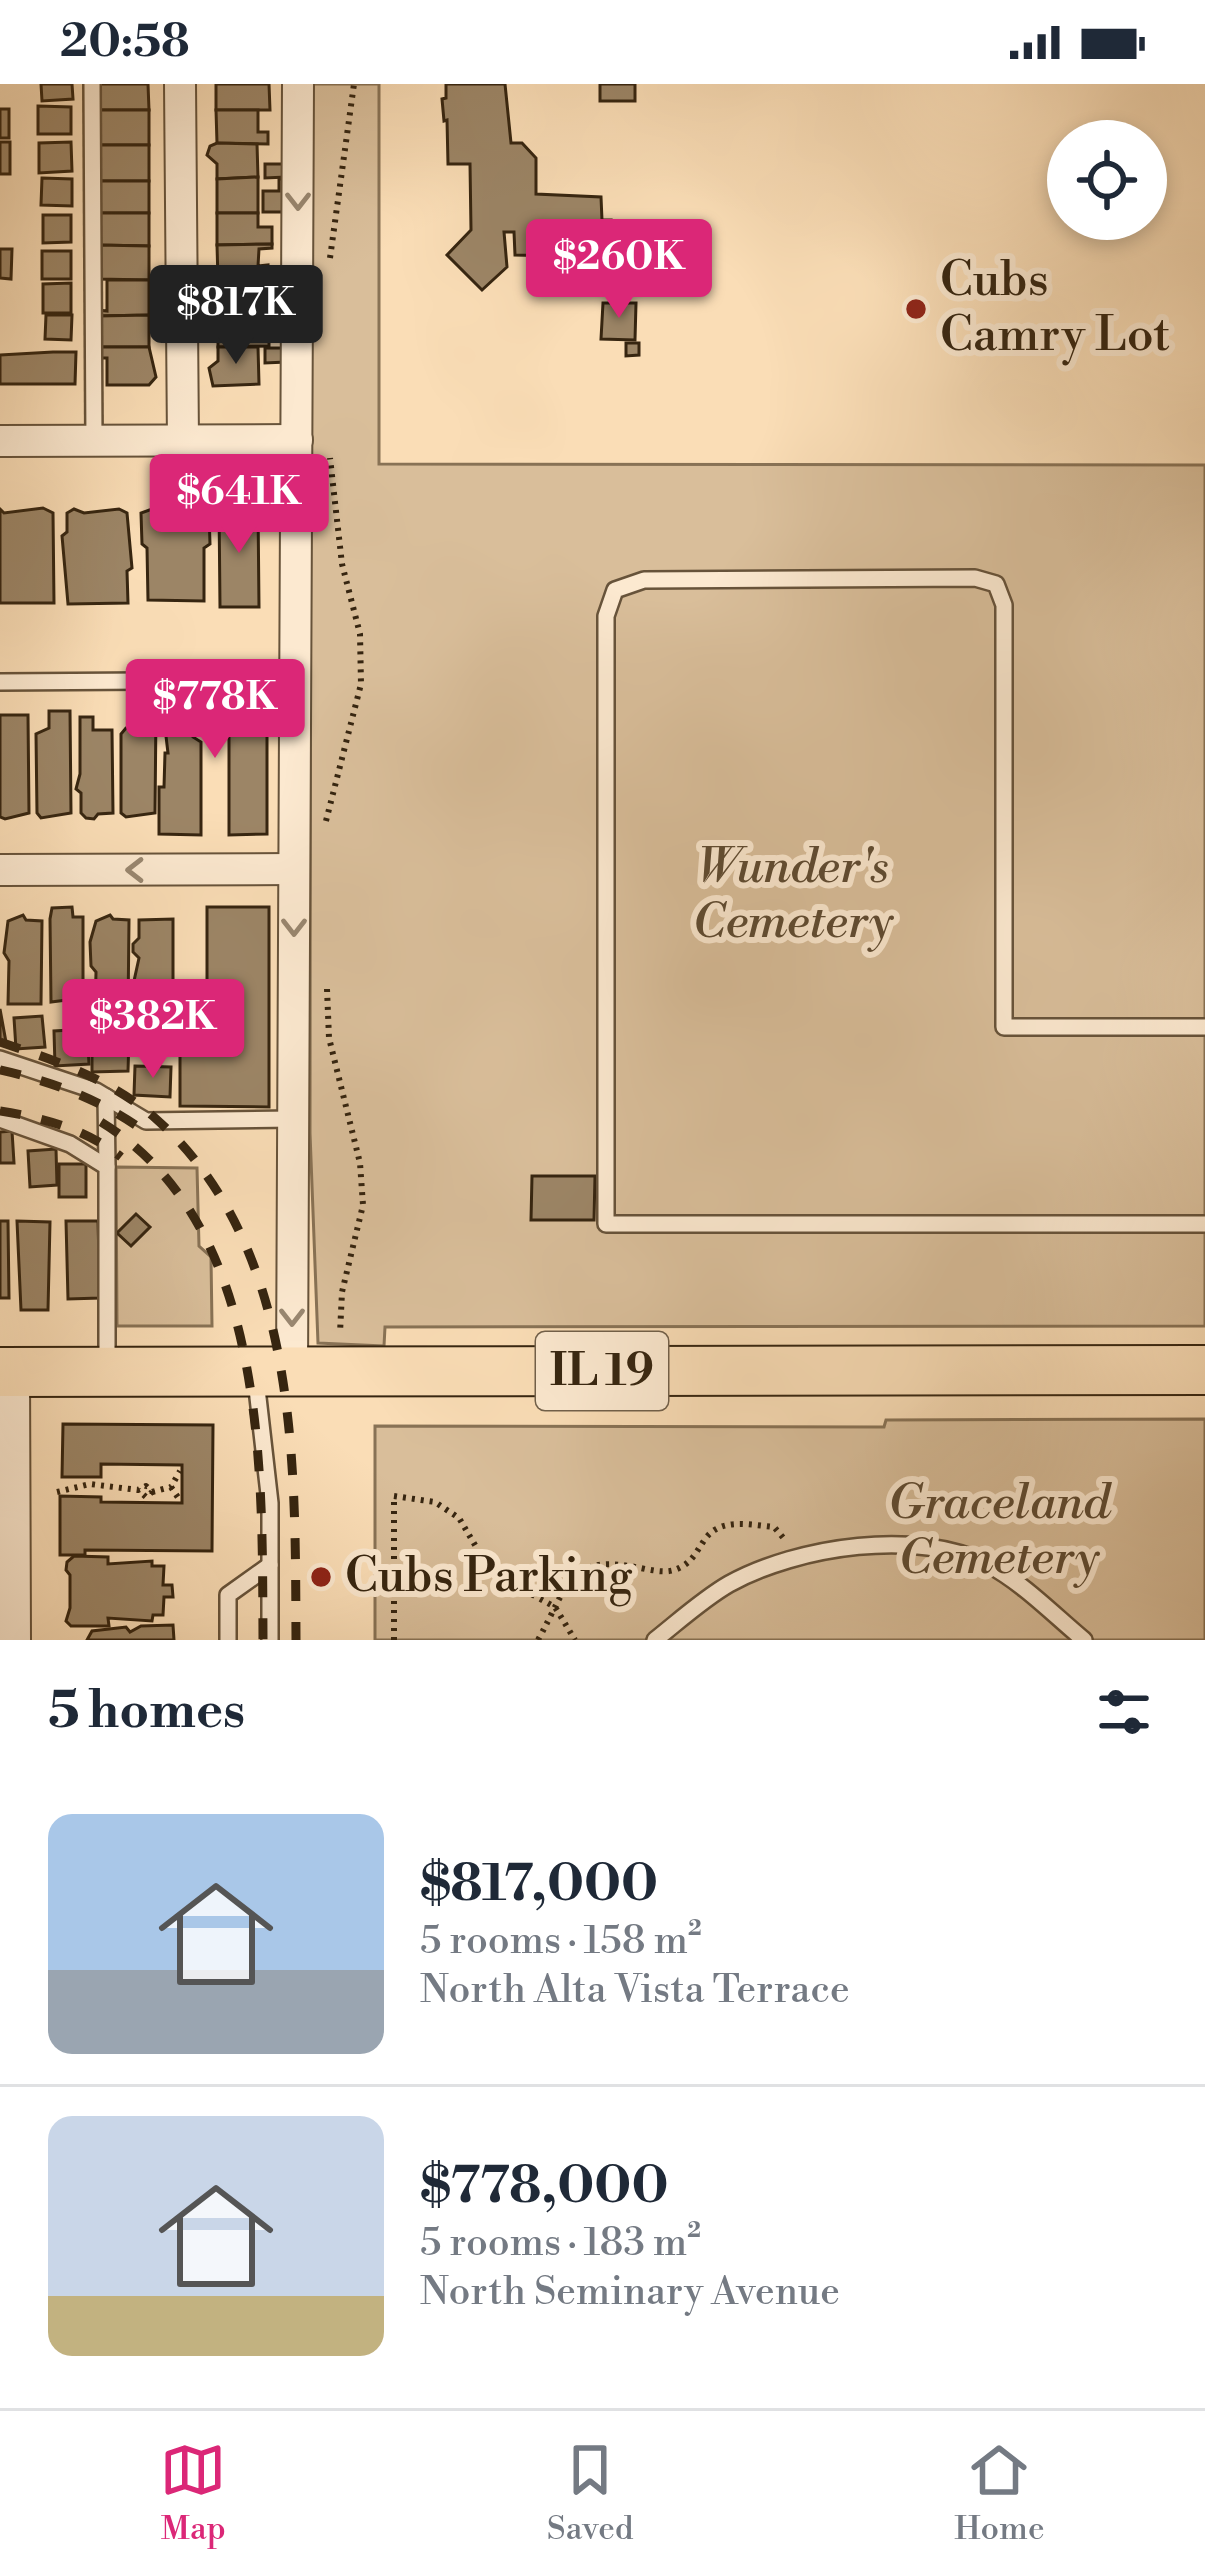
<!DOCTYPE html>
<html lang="en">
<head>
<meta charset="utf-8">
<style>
	body { margin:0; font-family:"Libre Bodoni",serif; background:#f2f2f3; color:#1f2937; height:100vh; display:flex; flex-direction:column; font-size:45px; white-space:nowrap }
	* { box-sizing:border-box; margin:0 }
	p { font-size:39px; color:#747a83 }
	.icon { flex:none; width:66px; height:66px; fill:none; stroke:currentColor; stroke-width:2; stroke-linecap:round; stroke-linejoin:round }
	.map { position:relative; height:1556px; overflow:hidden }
	.sheet { display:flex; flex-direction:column; background:#fff; flex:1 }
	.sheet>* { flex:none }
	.controls { position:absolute; left:1047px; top:36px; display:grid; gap:24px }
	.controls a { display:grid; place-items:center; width:120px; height:120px; border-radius:50%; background:#fff; box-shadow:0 6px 18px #0003; font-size:60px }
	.price { position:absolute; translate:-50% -102px; padding:0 27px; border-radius:12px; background:#db2777; color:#fff; font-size:39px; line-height:78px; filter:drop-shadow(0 3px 6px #0008) }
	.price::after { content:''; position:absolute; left:50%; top:72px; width:36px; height:27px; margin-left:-18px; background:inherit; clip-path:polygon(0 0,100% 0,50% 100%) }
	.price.selected { background:#222; color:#fff }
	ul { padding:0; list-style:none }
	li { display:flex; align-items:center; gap:36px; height:300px; padding:0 48px }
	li+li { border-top:3px solid #e0e1e3 }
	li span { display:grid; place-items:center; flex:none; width:336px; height:240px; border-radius:24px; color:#555 }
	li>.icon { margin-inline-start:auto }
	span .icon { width:144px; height:144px; fill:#fffc; stroke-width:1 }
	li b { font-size:51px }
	h2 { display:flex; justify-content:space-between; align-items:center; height:144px; padding:0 48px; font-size:51px }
	.status { display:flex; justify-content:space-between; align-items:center; height:84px; padding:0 60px; background:#fff; direction:ltr }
	.status svg { height:33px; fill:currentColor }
	.tabs { display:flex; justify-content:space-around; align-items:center; height:168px; border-top:3px solid #e0e1e3; background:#fff; font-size:33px; color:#747a83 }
	.tabs a { display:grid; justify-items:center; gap:6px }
	.tabs .selected { color:#db2777 }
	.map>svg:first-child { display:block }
	.green { fill:#d9be9a; stroke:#887255; stroke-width:3 }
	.building { fill:#9c8566; stroke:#362510; stroke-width:3 }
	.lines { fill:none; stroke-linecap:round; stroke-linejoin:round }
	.lane-casing { stroke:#67533a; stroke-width:20 }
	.street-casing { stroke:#67533a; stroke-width:34 }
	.primary-casing { stroke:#362510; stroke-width:52 }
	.path { stroke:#362510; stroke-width:6; stroke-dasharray:3 6; stroke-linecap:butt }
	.lane { stroke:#fce9d0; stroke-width:15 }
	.street { stroke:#fce9d0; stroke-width:30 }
	.primary { stroke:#faddb6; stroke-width:48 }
	.rail { stroke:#362510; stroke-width:9; stroke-dasharray:21 21; stroke-linecap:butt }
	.oneway { stroke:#998770 }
	.poi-dot { fill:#8f2418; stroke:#fce9d0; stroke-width:4.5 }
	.labels { text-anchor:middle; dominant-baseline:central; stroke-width:12; stroke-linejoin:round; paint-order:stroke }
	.shield { fill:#fce9d0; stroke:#71604a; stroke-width:3 }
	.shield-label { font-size:45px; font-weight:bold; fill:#362510 }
	.poi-label { font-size:48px; fill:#362510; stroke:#fce9d0; text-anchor:start }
	.park-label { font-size:48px; font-style:italic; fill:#5f4b32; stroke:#fce9d0 }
</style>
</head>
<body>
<div class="status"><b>20:58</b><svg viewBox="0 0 49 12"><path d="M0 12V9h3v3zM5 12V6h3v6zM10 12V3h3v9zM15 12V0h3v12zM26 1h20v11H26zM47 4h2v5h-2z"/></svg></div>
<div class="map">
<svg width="1205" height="1556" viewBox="0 0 1205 1556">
	<rect width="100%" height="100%" fill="#faddb6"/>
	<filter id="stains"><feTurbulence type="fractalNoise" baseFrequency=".00167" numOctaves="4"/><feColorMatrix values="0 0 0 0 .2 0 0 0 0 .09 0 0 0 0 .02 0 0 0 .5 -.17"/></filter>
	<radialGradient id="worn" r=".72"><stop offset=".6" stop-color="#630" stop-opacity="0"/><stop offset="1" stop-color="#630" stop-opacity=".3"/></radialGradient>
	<g class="green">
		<polygon points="311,0 379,0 379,380 1205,381 1205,1242 385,1243 384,1262 318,1259 310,1049"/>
		<polygon points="116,1083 197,1084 199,1162 211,1173 212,1242 117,1242"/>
		<polygon points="1205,1335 1205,1556 375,1556 375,1342 884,1343 886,1336"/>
	</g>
	<g class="building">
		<polygon points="41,0 72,0 73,15 42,17"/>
		<polygon points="98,0 148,0 149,26 97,26"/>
		<polygon points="216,0 269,0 270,26 216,26"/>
		<polygon points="446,0 505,0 511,59 522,59 536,74 536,110 601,113 602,136 611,136 607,173 559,177 558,172 515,171 514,148 504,148 507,183 482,206 447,171 471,146 470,80 448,80 447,36 444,37 442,15 446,14"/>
		<rect x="600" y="0" width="35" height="17"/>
		<polygon points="38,22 71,23 71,50 38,50"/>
		<rect x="0" y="25" width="9" height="29"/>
		<polygon points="97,26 149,26 149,61 98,61"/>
		<polygon points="216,26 258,26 258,48 268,48 268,60 217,59"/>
		<rect x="0" y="58" width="10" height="32"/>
		<polygon points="71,58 72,87 39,89 39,59"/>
		<polygon points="217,59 257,60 258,93 217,95 217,80 207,71 210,62"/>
		<rect x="98" y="61" width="51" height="36"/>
		<polygon points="265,80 286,80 286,93 265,94"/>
		<polygon points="258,93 258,129 217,129 217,95"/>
		<polygon points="42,94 72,95 72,122 41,121"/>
		<polygon points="279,95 287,95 286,128 263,128 263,107 279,107"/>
		<rect x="98" y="97" width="51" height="32"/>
		<polygon points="98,129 149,129 149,162 98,161"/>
		<polygon points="217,129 258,129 258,143 272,143 272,160 217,161"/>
		<polygon points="43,131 71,131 71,158 43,159"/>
		<polygon points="272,160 272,164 259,165 258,182 268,181 268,197 218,196 217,161"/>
		<polygon points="98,161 149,162 149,196 98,195"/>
		<polygon points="0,165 12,165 11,195 0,194"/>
		<rect x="42" y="167" width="29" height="28"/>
		<polygon points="107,196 149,196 149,231 98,232 98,226 107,227"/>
		<polygon points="218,196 268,197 269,230 218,231"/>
		<polygon points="71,199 71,229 43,229 43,200"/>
		<polygon points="603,219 636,219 635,256 601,255"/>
		<polygon points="269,230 269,262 218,263 218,231"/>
		<polygon points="46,231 72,231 71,256 45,255"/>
		<polygon points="149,231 149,263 99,263 98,232"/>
		<polygon points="626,259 639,259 639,271 626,272"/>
		<polygon points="99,263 149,263 156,293 149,301 107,301 107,274 99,274"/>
		<polygon points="218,263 258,263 259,300 213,302 209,284 218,277"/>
		<polygon points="265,264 286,264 286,278 265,279"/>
		<polygon points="53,268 76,268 75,300 0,300 0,271"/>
		<polygon points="219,421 258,422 259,523 220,523"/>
		<polygon points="196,423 209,429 210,460 204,464 204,517 148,516 147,464 142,460 141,429 155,424 160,429 192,428"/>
		<polygon points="43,424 53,429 54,519 0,519 0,425 4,429"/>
		<polygon points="74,425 84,429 119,425 127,429 132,484 127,487 128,519 68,520 62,452 67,448 67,429"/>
		<polygon points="161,610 267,610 267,750 229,751 229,641 221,640 217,645 197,641 193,644 193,653 201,658 201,751 159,750 159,703 164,703 165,669 168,669"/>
		<polygon points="49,627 70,627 71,729 41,734 37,729 36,650 49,644"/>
		<polygon points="135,627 156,627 155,729 126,733 121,729 121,650 126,644 134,644"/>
		<polygon points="0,631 28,631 29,729 5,735 0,733"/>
		<polygon points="80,633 93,633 93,646 112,646 113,729 98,730 94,735 86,734 81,729 81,709 76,705 80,690"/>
		<polygon points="72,823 73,833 83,833 83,914 51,918 50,835 52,824"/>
		<polygon points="207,823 269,823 269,1023 180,1022 180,963 207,963"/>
		<polygon points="23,831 26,836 42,837 41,920 8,920 9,877 4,869 8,837"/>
		<polygon points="110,831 113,835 129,836 128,928 95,928 96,888 91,882 90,858 96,837"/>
		<polygon points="173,835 173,930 140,931 140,902 134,897 139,874 133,868 133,860 139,854 139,836"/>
		<polygon points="0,925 6,958 0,959"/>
		<polygon points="42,932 45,963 16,965 14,934"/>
		<polygon points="87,945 89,980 55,982 54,947"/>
		<polygon points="129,954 128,987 92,988 92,955"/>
		<polygon points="135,982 171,983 170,1013 134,1011"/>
		<polygon points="12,1047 14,1079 0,1079 0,1048"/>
		<polygon points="56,1065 57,1101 30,1103 28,1067"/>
		<rect x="59" y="1080" width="27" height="33"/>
		<polygon points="532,1092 595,1092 594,1136 531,1136"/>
		<polygon points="136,1130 150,1143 131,1162 117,1149"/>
		<polygon points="0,1137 8,1137 9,1214 0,1214"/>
		<polygon points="17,1137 50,1138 48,1226 21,1226"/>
		<polygon points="66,1137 98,1137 100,1214 68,1215"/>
		<polygon points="63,1340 213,1341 212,1467 85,1466 85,1471 60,1471 60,1412 101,1413 101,1418 182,1419 182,1381 101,1380 101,1393 62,1393"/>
		<polygon points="74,1472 108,1473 108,1480 152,1477 152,1482 164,1482 163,1501 172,1501 173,1513 164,1513 163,1531 153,1531 152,1537 108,1534 109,1542 71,1542 66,1537 70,1524 70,1491 66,1486 67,1478"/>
		<polygon points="173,1541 174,1556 87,1556 92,1547 126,1543 130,1548 141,1542"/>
	</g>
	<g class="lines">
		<g class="lane-casing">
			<g id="lane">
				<polyline points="92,0 94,357"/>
				<polyline points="0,598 296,596"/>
				<polyline points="1205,943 1004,943 1004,521 996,500 975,494 644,496 615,506 606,532 606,1140 1205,1140"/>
				<polyline points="0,975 96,1007 146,1037 293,1035"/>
				<polyline points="106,1013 107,1083"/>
				<polyline points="0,1035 70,1060 107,1083 107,1280"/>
				<polyline points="256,1296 270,1419 270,1556"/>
				<polyline points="228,1556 228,1511 270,1481"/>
				<path d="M655,1556C679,1537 703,1515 729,1500C798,1462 918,1444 989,1481C1023,1499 1055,1532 1084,1556"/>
			</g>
		</g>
		<g class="street-casing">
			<g id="street">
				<polyline points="180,0 183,357"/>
				<polyline points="0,357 297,356"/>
				<polyline points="0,786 294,785"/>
				<polyline points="14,1288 15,1556"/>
				<polyline points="292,1288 298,0"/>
			</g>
		</g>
		<g class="primary-casing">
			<polyline id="primary" points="0,1288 1205,1286"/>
		</g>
		<g class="path">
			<polyline points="330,174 354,0"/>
			<polyline points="326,737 361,600 360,550 342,480 330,374"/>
			<polyline points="327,905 329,954 360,1079 363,1121 342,1208 340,1249"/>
			<polyline points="171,1403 179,1415"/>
			<polyline points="57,1408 90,1400 138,1406 146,1402 152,1408 146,1413 138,1406"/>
			<polyline points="152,1408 171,1403 180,1387"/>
			<polyline points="394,1556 394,1412 435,1418 459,1434 491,1488 555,1523 575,1556"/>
			<path d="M538,1556C570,1498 569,1468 645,1485C658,1487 669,1490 681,1483C693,1477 698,1465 705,1455C721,1433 750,1441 774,1443L786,1457"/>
		</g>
		<use href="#lane" class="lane"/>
		<use href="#street" class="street"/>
		<use href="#primary" class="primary"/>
		<g class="rail">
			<path d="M0,958C54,976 111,995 155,1034C300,1162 295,1380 296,1556"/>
			<path d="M0,986C50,997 96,1014 137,1042"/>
			<path d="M0,1027C44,1034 86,1045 121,1073"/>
			<path d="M101,1038C268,1140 262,1384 263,1556"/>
		</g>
	</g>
	<defs><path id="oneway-chevron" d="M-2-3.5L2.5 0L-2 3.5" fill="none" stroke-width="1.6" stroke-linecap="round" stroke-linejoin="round" transform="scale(3)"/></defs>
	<g class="oneway">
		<use href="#oneway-chevron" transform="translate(298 117) rotate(90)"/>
		<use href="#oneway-chevron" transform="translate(135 786) rotate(180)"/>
		<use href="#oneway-chevron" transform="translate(294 843) rotate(90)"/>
		<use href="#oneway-chevron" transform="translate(292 1233) rotate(90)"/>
	</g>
	<g class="poi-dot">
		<circle cx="916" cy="225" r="12"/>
		<circle cx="321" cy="1493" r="12"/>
	</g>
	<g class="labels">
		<rect class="shield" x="536" y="1248" width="132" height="78" rx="9"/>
		<g class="shield-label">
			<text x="602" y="1287">IL 19</text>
		</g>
		<g class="poi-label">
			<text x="940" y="197">Cubs<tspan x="940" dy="55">Camry Lot</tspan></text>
			<text x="345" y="1493">Cubs Parking</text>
		</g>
		<g class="park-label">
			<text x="793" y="784">Wunder's<tspan x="793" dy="55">Cemetery</tspan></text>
			<text x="999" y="1420">Graceland<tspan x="999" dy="55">Cemetery</tspan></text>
		</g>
	</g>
	<rect width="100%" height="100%" filter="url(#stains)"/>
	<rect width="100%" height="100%" fill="url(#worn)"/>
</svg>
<div class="controls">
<a><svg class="icon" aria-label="locate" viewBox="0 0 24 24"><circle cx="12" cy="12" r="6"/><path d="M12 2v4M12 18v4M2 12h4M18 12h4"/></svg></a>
</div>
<b class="price" style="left:619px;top:237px">$260K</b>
<b class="price selected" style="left:236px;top:283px">$817K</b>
<b class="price" style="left:239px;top:472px">$641K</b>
<b class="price" style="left:215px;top:677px">$778K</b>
<b class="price" style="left:153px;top:997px">$382K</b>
</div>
<section class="sheet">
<h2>5 homes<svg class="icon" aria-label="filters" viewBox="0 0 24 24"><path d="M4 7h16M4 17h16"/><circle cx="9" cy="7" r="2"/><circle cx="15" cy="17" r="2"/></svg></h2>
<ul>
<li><span style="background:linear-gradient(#a9c7e8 65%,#9aa5b1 0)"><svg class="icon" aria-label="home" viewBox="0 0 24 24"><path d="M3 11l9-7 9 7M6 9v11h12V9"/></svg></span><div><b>$817,000</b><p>5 rooms · 158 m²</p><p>North Alta Vista Terrace</p></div></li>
<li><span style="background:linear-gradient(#c9d6e8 75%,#c2b280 0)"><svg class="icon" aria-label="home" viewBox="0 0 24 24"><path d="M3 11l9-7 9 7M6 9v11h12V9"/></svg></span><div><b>$778,000</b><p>5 rooms · 183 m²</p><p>North Seminary Avenue</p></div></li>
</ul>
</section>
<nav class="tabs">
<a class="selected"><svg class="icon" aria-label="map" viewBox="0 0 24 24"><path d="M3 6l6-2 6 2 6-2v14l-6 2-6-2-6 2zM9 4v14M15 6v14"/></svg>Map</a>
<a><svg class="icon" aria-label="saved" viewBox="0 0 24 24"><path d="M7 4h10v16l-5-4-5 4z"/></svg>Saved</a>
<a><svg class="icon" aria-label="home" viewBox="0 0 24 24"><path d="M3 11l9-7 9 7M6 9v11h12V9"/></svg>Home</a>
</nav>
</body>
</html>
